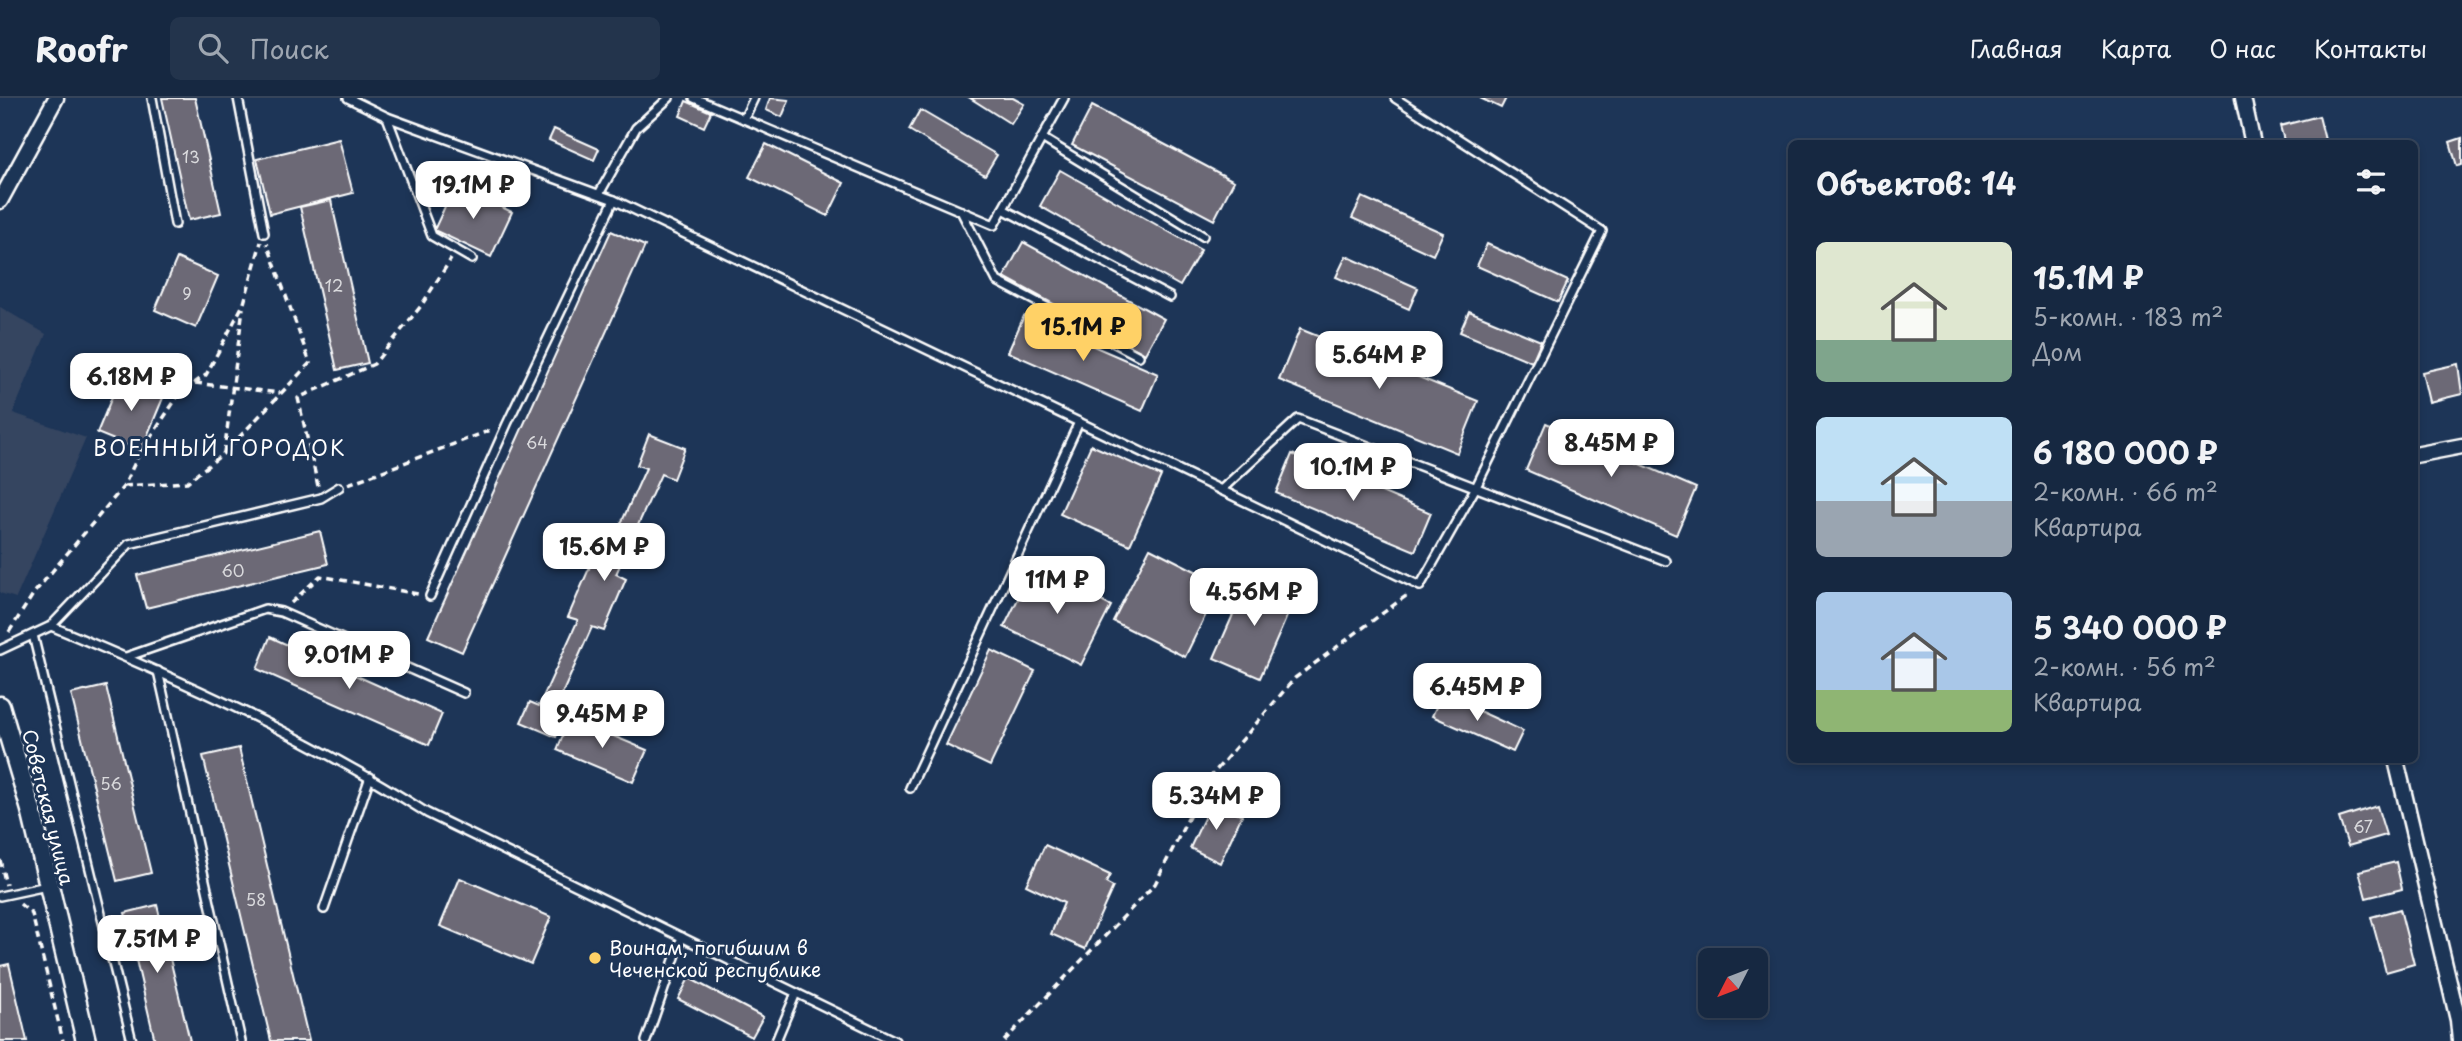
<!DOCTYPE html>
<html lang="ru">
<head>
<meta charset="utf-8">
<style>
	body { margin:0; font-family:"Playpen Sans",sans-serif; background:#23344c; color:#f1f3f6; height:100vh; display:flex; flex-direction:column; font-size:26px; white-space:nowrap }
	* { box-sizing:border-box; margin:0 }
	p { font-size:23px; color:#9ea6b1 }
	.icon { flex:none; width:38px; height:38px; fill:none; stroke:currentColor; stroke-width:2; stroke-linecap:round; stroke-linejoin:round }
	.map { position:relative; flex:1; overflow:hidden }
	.details { position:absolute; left:1788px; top:42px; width:630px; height:623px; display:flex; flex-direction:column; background:#162841; border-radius:10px; box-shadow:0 4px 10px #0003,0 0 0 2px #35445a }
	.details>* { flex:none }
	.needle { width:46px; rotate:228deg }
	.controls { position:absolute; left:1698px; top:850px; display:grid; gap:14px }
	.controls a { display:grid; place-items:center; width:70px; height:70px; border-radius:10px; background:#162841; box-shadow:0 4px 10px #0003,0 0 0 2px #35445a; font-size:35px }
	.price { position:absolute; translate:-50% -60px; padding:0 16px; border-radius:14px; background:#fff; color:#222; font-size:23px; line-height:46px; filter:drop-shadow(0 2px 4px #0008) }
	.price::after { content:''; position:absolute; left:50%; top:42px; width:21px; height:16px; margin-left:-10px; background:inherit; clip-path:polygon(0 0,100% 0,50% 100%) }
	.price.selected { background:#ffd166; color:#111 }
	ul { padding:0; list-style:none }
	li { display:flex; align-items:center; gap:21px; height:175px; padding:0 28px }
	li span { display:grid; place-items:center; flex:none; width:196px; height:140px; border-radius:10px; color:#555 }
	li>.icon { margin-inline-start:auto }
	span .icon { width:84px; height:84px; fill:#fffc; stroke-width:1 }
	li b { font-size:30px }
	h2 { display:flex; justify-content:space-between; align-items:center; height:84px; padding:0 28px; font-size:30px }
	header { display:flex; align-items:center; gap:42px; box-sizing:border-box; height:98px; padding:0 35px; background:#162841; border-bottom:2px solid #35445a }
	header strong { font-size:33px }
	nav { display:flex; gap:38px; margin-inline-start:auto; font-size:24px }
	.search { width:490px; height:63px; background:#23344c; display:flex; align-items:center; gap:18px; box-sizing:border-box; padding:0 24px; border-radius:10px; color:#9ea6b1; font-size:26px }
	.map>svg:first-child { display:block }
	.built { fill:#354560 }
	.building { fill:#6c6976; stroke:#fff; stroke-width:2 }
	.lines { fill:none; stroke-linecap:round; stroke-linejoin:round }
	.service-casing { stroke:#fff; stroke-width:12 }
	.minor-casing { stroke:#fff; stroke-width:19 }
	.tertiary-casing { stroke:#fff; stroke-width:23 }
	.path { stroke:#fff; stroke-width:3.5; stroke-dasharray:7 5; stroke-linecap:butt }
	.service { stroke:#1d3557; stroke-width:7 }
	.minor { stroke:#1d3557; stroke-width:14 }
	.tertiary { stroke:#1d3557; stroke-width:18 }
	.poi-dot { fill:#ffd166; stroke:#1d3557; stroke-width:2.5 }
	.labels { text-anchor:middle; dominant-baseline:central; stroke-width:6; stroke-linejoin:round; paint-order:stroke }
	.number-label { font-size:16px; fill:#dadadd }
	.street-label { font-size:19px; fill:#fff; stroke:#1d3557 }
	.poi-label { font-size:19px; fill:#fff; stroke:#1d3557; text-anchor:start }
	.neighbourhood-label { font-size:21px; letter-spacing:2px; fill:#fff; stroke:#1d3557 }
</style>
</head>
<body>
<header>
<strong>Roofr</strong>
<div class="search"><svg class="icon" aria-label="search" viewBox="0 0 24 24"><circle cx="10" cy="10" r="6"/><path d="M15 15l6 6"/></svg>Поиск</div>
<nav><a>Главная</a><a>Карта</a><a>О нас</a><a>Контакты</a></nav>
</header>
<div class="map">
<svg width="2462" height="943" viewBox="0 0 2462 943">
	<rect width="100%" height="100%" fill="#1d3557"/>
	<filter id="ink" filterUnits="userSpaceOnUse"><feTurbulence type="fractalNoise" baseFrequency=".0143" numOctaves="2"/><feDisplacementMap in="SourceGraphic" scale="14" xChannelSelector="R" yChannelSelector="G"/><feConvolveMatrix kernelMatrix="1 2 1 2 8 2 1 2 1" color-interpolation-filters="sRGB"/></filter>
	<g filter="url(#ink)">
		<polygon class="built" points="0,209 46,236 13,315 86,340 16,500 0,495"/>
		<g class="building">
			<polygon points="162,0 195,0 221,115 189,122"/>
			<polygon points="770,0 789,2 782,19 766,12"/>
			<polygon points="970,0 1013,0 1024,6 1011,26"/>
			<polygon points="1480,0 1506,0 1501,10"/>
			<polygon points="686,3 711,14 704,29 680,18"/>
			<polygon points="1092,8 1234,83 1214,122 1072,47"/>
			<polygon points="920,12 997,57 985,77 909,32"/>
			<polygon points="2319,18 2326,46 2285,46 2280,28"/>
			<polygon points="554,31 599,51 594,62 549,42"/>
			<polygon points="2462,40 2462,67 2457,68 2450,44"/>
			<polygon points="339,41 353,95 270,116 257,61"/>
			<polygon points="766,46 844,85 828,118 749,79"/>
			<polygon points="1060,72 1201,152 1180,188 1040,108"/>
			<polygon points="455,87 512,114 491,159 434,132"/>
			<polygon points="1362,99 1443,135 1433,157 1352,120"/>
			<polygon points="331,102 368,265 337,272 300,109"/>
			<polygon points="611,133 645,148 462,554 428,539"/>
			<polygon points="1023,144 1164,221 1145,256 1004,179"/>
			<polygon points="1487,146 1568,183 1558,204 1477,168"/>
			<polygon points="1346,158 1418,190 1409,211 1336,179"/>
			<polygon points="177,160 218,178 196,230 155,212"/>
			<polygon points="1469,213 1541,243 1532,264 1460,234"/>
			<polygon points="1024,218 1158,276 1142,313 1008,254"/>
			<polygon points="1300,231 1478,303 1457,355 1279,282"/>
			<polygon points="2458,266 2462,296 2429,304 2422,274"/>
			<polygon points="121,277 165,295 141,353 97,335"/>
			<polygon points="1546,325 1696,390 1676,437 1526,372"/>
			<polygon points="649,336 685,350 673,381 661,376 616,476 626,481 604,533 592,529 554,614 565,619 556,639 521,624 530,604 539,608 578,522 568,519 591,466 601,470 646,370 637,367"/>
			<polygon points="1091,347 1161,378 1130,447 1060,416"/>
			<polygon points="1292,356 1431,415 1415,453 1276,395"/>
			<polygon points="320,433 328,466 146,510 137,477"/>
			<polygon points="1150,450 1221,486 1185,559 1113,523"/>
			<polygon points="1034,469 1111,508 1081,567 1004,529"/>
			<polygon points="1249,480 1295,500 1260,580 1214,560"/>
			<polygon points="270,539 442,616 429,647 257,571"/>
			<polygon points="991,552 1035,573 990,668 946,647"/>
			<polygon points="106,588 151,775 117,783 71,596"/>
			<polygon points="1442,596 1523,633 1513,654 1432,618"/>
			<polygon points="570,620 647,652 633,684 557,652"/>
			<polygon points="239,650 309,943 271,943 203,658"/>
			<polygon points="1212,703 1242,717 1220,765 1190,750"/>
			<polygon points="2377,708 2386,737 2348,748 2339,720"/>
			<polygon points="1045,747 1110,777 1106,785 1113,789 1085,851 1051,836 1064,805 1026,787"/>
			<polygon points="2396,764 2402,791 2366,800 2359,773"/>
			<polygon points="460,780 551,819 531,866 440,828"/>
			<polygon points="157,807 190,943 155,943 125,815"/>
			<polygon points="2400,811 2414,866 2386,874 2371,819"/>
			<polygon points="9,866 27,943 0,943 0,868"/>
			<polygon points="689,880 763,919 752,939 678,901"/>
		</g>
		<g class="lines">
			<g class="service-casing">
				<g id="service">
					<polyline points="152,0 175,126"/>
					<polyline points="238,0 264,135"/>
					<polyline points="348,0 387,19 614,102 507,326 430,498"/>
					<polyline points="694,0 994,127 1064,0"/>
					<polyline points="387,19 432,138 472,161"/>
					<polyline points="744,21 754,0"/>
					<polyline points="1042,40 1203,138"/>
					<polyline points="599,96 636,30 669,0"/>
					<polyline points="614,102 1221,392 1298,321 1666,463"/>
					<polyline points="1003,111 1170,199"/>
					<polyline points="961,113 997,183 1139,258"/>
					<polyline points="1221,392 1420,488 1476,389 1602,133 1395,0"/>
					<polyline points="51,528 129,446 321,400 339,389"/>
					<polyline points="33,537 132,943"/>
					<path d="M0,552L51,528C179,581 310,640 427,715L895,943"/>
					<polyline points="126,559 265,511 281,514 464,595"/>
					<polyline points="158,573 241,943"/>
					<polyline points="910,690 1079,324"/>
					<polyline points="0,798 47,788"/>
					<polyline points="324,811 370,679"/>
					<polyline points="646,943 682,839"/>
					<polyline points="776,943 796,895"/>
				</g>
			</g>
			<g class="minor-casing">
				<g id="minor">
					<polyline points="2243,0 2253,46"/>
					<polyline points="0,103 56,0"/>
					<polyline points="2415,357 2462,348"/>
					<polyline points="2396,662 2458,922 2460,943"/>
				</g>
			</g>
			<g class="tertiary-casing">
				<polyline id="tertiary" points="0,608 31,712 86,943"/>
			</g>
			<g class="path">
				<polyline points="195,285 280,295"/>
				<polyline points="224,355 243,210"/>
				<polyline points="348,386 491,332"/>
				<polyline points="124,388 187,384 224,355 310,265 267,145"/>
				<polyline points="318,388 298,300 374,266 421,208 451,161"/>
				<polyline points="291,505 320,478 418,496"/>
				<polyline points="9,534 34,495 124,388 137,360 180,295 206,277 244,205 261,144"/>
				<polyline points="0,762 6,787"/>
				<polyline points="20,806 32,816 63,943"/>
				<polyline points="1004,943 1155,786 1207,683 1295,580 1410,495"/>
			</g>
			<use href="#service" class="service"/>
			<use href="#minor" class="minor"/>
			<use href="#tertiary" class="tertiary"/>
		</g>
	</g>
	<circle class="poi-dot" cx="595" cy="860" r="7"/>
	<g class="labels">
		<g class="number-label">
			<text x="191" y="58">13</text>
			<text x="334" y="187">12</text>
			<text x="187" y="195">9</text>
			<text x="537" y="344">64</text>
			<text x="233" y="472">60</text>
			<text x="111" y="685">56</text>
			<text x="2363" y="728">67</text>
			<text x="256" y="801">58</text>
		</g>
		<g class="street-label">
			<text transform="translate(49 709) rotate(76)">Советская улица</text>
		</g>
		<g class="poi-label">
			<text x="609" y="849">Воинам, погибшим в<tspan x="609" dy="22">Чеченской республике</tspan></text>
		</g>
		<g class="neighbourhood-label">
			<text x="220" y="349">ВОЕННЫЙ ГОРОДОК</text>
		</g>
	</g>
</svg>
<div class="controls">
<a><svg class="needle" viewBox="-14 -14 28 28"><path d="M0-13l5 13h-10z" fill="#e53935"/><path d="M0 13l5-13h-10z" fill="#9ea6b1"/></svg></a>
</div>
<b class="price" style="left:473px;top:123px">19.1M ₽</b>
<b class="price selected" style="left:1083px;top:265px">15.1M ₽</b>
<b class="price" style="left:1379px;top:293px">5.64M ₽</b>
<b class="price" style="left:131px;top:315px">6.18M ₽</b>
<b class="price" style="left:1611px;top:381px">8.45M ₽</b>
<b class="price" style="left:1353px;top:405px">10.1M ₽</b>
<b class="price" style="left:604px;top:485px">15.6M ₽</b>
<b class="price" style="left:1057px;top:518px">11M ₽</b>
<b class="price" style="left:1254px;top:530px">4.56M ₽</b>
<b class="price" style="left:349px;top:593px">9.01M ₽</b>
<b class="price" style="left:1477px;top:625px">6.45M ₽</b>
<b class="price" style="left:602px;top:652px">9.45M ₽</b>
<b class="price" style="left:1216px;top:734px">5.34M ₽</b>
<b class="price" style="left:157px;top:877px">7.51M ₽</b>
<section class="details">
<h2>Объектов: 14<svg class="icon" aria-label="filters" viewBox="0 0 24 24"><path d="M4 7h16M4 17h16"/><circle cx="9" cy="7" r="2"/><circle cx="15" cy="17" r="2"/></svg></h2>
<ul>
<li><span style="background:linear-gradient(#dfe7d0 70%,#7fa58c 0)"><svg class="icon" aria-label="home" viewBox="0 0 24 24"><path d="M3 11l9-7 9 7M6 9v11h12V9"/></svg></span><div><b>15.1M ₽</b><p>5-комн. · 183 m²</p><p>Дом</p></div></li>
<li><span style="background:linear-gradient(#bfe0f5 60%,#9aa5b1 0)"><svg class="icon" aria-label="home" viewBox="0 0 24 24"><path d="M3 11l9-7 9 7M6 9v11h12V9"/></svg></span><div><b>6 180 000 ₽</b><p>2-комн. · 66 m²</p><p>Квартира</p></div></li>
<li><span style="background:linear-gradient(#a9c7e8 70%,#8fb573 0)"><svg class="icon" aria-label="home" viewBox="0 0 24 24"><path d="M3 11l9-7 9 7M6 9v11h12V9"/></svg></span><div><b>5 340 000 ₽</b><p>2-комн. · 56 m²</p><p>Квартира</p></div></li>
</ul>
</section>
</div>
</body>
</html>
